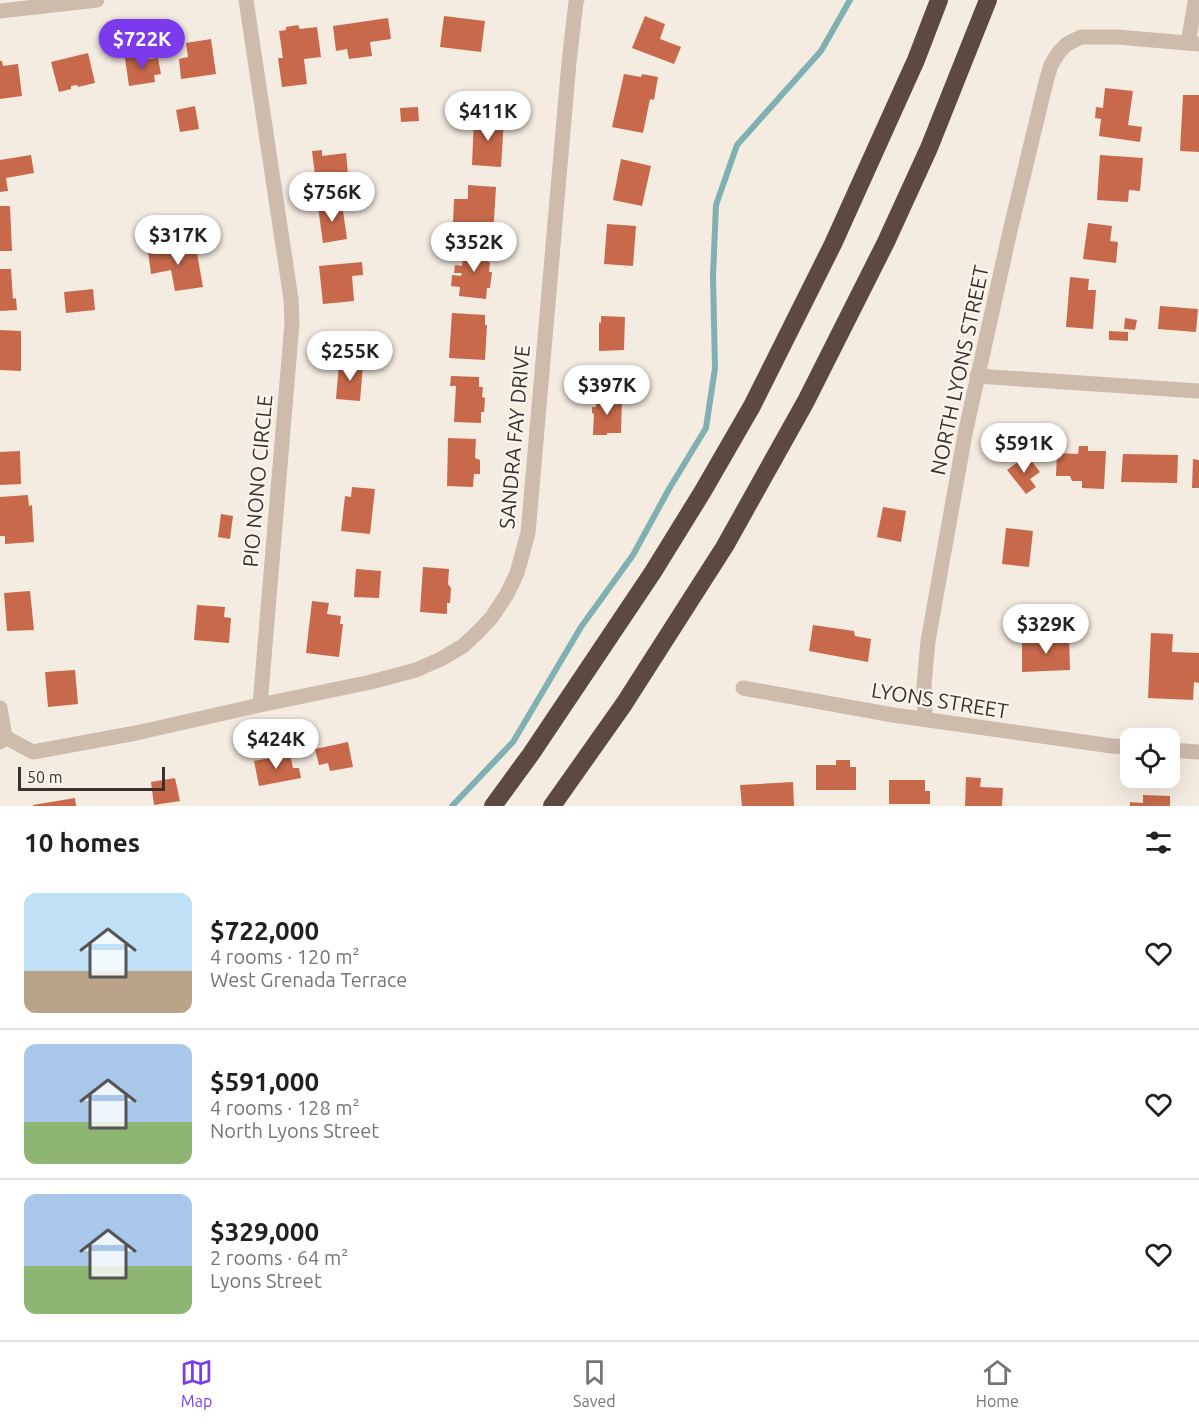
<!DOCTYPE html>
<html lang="en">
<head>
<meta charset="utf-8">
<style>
	body { margin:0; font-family:Ubuntu,sans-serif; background:#f2f2f2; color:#202124; height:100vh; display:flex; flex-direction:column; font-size:22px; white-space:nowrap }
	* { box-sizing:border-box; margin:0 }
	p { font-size:20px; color:#757577 }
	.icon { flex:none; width:33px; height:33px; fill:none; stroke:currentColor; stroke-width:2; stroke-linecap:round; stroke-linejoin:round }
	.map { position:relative; height:806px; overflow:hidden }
	.drawer { display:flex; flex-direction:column; background:#fff; flex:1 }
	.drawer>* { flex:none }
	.tools { position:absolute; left:1120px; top:728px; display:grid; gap:12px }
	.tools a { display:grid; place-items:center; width:60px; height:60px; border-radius:12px; background:#fff; box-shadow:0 6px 24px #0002; font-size:30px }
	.scale { position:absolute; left:18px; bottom:15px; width:147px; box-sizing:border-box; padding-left:6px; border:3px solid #3b302b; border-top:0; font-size:16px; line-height:21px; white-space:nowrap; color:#3b302b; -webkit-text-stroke:4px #fbf5ee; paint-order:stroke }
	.price { position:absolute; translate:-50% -51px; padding:0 14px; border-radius:21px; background:#fff; color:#222; font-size:20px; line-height:39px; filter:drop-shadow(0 2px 3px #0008) }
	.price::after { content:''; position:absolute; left:50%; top:36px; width:18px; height:14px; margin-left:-9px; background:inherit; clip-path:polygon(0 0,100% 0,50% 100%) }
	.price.on { background:#7c3aed; color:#fff }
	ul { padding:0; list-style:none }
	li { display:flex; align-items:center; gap:18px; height:150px; padding:0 24px }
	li+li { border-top:2px solid #e0e0e0 }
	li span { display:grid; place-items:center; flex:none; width:168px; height:120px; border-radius:12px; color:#555 }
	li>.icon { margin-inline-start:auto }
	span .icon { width:72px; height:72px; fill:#fffc; stroke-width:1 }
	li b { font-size:26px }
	h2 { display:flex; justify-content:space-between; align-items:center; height:72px; padding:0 24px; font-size:26px }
	.dock { display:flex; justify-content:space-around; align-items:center; height:84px; border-top:2px solid #e0e0e0; background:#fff; font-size:16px; color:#757577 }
	.dock a { display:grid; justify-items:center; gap:3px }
	.dock .on { color:#7c3aed }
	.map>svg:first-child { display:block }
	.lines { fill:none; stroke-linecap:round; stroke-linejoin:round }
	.stream { stroke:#7fb0b2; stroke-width:6 }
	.building { fill:#c8694b }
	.minor { stroke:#cdbbac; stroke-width:15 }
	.highway { stroke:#5c4a42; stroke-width:18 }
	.labels { text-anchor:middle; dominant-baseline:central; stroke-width:4.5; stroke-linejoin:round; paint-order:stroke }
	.street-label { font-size:21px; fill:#3b302b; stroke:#fbf5ee }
</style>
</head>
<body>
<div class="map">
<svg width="1199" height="806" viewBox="0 0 1199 806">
	<rect width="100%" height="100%" fill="#f4ebe1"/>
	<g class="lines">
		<polyline class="stream" points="452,806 513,742 581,627 633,555 669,489 706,428 715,368 713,276 716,205 737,145 821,51 850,0"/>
	</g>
	<g class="building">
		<polygon points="444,16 485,21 481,52 440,47"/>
		<polygon points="645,16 665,24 660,39 681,47 674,64 632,48"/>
		<polygon points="388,18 391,39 370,42 372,56 349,59 347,49 336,51 333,26"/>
		<polygon points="298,25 300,29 317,27 321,57 304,59 307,84 282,87 278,58 283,58 279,31 286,30 286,27"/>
		<polygon points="211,39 216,74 181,79 179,59 188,57 186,43"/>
		<polygon points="88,53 95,83 78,87 77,85 71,86 71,89 59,92 51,62"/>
		<polygon points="141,55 142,60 158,58 161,74 154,75 155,82 129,86 125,58"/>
		<polygon points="0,61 2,61 3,66 18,64 22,96 0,99"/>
		<polygon points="624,74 641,77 642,74 658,77 654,100 650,99 643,133 612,127"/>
		<polygon points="1105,88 1133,91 1128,125 1142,127 1140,142 1099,136 1101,119 1095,118 1096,107 1103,108"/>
		<polygon points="1183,95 1199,95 1199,152 1180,151"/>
		<polygon points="195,106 199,129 180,132 176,110"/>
		<polygon points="418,107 419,121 401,122 400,108"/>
		<polygon points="474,117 504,119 501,167 472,165"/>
		<polygon points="322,150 322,156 346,153 348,174 337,175 338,188 317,191 312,151"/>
		<polygon points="31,155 34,173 6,178 8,191 0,192 0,160"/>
		<polygon points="1100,155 1143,158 1140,191 1129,190 1128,202 1097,200"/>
		<polygon points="621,159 651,166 642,206 613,200"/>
		<polygon points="468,185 496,187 493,235 467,234 468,224 453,223 454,199 468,199"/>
		<polygon points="342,204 347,239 323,243 318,207"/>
		<polygon points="0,206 10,206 12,251 0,251"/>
		<polygon points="1088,223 1112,226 1110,241 1118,242 1116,263 1083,259"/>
		<polygon points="607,224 636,226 633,266 604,264"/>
		<polygon points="191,244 192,253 197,253 203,287 175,291 171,270 151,274 148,251"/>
		<polygon points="470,244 488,246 487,252 489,252 488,262 490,262 489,272 492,272 490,288 487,288 486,299 459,296 460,287 451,286 452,275 461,276 462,273 454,273 455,265 462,266 463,250 470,250"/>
		<polygon points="362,262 363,275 352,276 354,301 323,304 319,266"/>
		<polygon points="0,269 11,269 13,299 16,298 17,310 0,311"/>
		<polygon points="1070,277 1089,279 1088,290 1096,290 1093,329 1066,327"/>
		<polygon points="93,289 95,310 66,313 64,292"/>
		<polygon points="1160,306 1198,309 1196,332 1158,329"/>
		<polygon points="452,313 485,315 485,325 487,325 485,360 449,358"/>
		<polygon points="601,316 625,317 624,350 599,351 599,322 601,323"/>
		<polygon points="1125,318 1137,320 1135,330 1124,329"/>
		<polygon points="0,330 21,331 21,371 0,370"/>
		<polygon points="1109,331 1128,332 1128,341 1109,340"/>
		<polygon points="339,363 363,365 360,401 336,399"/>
		<polygon points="451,376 479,377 479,387 483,387 482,397 485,398 484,412 481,412 481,423 454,422 456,386 450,386"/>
		<polygon points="596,397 622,397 621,433 607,433 607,435 593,435 594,414 592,413 592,407 596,407"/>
		<polygon points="448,438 476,439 475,458 480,460 480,474 474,474 473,487 447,486"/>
		<polygon points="1079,446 1088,446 1088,451 1106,451 1104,489 1082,488 1082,481 1072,481 1070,476 1056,476 1057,453 1078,454"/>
		<polygon points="20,451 21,484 0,485 0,452"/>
		<polygon points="1123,454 1178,455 1177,483 1121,482"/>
		<polygon points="1027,455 1040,472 1030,479 1036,487 1026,494 1007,470"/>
		<polygon points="1193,459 1199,460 1199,488 1192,488"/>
		<polygon points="352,487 375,489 370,534 341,531 345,496 351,497"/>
		<polygon points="28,495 29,506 32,505 34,542 5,544 5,536 0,536 0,497"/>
		<polygon points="883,507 906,511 901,542 877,537"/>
		<polygon points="221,514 233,516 230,539 218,537"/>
		<polygon points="1006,528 1033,531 1029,567 1002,564"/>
		<polygon points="423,567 449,569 448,584 451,588 450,603 447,603 447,614 420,612"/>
		<polygon points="356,569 381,571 379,598 354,597"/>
		<polygon points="30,591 34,630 7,631 4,593"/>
		<polygon points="312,601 329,603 327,614 341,616 340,624 343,624 339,657 306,653"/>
		<polygon points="197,605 225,607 224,617 231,618 229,643 194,640"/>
		<polygon points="813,625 854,631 855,636 871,639 868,662 809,651"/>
		<polygon points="1151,633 1173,634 1172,652 1199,653 1199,683 1194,682 1193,700 1148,698"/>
		<polygon points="1069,638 1070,670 1022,672 1022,639"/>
		<polygon points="75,670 78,704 48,707 45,672"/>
		<polygon points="348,742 353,767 330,771 328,763 319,765 315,749"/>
		<polygon points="290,754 293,768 299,768 301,778 259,786 254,761"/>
		<polygon points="836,760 850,760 850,767 856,767 856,790 816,790 816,765 836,765"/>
		<polygon points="966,777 981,778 980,787 1003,788 1002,806 965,806"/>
		<polygon points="175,778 180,801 154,805 151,782"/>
		<polygon points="889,780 925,780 925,791 930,791 930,804 889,804"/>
		<polygon points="793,782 794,806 742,806 740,785"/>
		<polygon points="1143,795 1170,796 1170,806 1130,806 1130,802 1143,803"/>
		<polygon points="75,798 76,806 33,806 33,805"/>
	</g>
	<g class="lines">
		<g class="minor">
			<polyline points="246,0 291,299 292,323 260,705"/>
			<polyline points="0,11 97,0"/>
			<polyline points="1188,43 1195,2"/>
			<polyline points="977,376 1199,391"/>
			<polyline points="743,688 893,715 1112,746 1131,747"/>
			<polyline points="0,708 5,737 0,742"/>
			<polyline points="925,718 924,685 928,641 965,434 1010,231 1046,82 1051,65 1059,52 1067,44 1081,37 1117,37 1199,44"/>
			<polyline points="5,737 33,752 136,733 260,705 371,682 416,670 441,659 463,646 478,632 492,617 507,594 517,573 528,533 569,62 576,2 577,0"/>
			<polyline points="1170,750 1199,752"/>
		</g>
		<g class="highway">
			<polyline points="493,806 531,754 653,572 703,491 752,406 833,244 916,60 939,0"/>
			<polyline points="552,806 624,704 725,546 806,401 886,242 929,148 988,0"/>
		</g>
	</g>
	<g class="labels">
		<g class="street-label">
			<text transform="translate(959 370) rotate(-78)">NORTH LYONS STREET</text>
			<text transform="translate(514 437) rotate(-85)">SANDRA FAY DRIVE</text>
			<text transform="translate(257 481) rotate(-85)">PIO NONO CIRCLE</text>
			<text transform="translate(940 700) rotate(9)">LYONS STREET</text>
		</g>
	</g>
</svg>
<div class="tools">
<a><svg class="icon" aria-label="locate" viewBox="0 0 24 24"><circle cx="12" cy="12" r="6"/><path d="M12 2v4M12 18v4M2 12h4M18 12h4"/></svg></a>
</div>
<div class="scale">50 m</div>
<b class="price on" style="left:142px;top:70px">$722K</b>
<b class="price" style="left:488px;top:142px">$411K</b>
<b class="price" style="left:332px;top:223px">$756K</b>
<b class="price" style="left:178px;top:266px">$317K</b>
<b class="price" style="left:474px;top:273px">$352K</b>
<b class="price" style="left:350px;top:382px">$255K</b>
<b class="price" style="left:607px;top:416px">$397K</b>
<b class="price" style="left:1024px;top:474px">$591K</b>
<b class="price" style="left:1046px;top:655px">$329K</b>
<b class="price" style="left:276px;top:770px">$424K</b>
</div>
<section class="drawer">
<h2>10 homes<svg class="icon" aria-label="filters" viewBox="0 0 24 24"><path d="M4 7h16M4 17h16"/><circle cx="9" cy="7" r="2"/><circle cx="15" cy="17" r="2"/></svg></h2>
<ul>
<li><span style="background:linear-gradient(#bfe0f5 65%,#b9a48a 0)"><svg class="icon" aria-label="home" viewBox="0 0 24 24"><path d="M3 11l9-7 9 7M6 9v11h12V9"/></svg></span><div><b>$722,000</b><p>4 rooms · 120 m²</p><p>West Grenada Terrace</p></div><svg class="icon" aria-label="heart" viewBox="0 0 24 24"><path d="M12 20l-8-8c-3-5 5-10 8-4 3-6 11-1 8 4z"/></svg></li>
<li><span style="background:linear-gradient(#a9c7e8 65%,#8fb573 0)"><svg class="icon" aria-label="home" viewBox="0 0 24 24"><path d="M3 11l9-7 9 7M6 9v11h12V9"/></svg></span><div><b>$591,000</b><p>4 rooms · 128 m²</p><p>North Lyons Street</p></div><svg class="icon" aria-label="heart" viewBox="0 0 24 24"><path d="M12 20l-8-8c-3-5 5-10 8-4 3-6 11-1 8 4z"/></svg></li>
<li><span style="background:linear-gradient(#a9c7e8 60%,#8fb573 0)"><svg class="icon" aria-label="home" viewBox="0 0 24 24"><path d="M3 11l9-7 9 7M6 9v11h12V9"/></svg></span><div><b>$329,000</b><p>2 rooms · 64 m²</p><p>Lyons Street</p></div><svg class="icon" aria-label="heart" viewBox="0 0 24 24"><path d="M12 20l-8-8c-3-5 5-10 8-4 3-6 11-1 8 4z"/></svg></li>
</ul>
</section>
<nav class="dock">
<a class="on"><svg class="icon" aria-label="map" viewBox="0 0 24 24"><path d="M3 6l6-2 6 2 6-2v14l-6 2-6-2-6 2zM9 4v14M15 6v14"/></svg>Map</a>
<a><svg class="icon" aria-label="saved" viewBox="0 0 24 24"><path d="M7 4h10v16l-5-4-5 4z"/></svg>Saved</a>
<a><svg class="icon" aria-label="home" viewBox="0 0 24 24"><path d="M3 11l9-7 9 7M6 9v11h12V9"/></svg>Home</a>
</nav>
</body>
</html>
